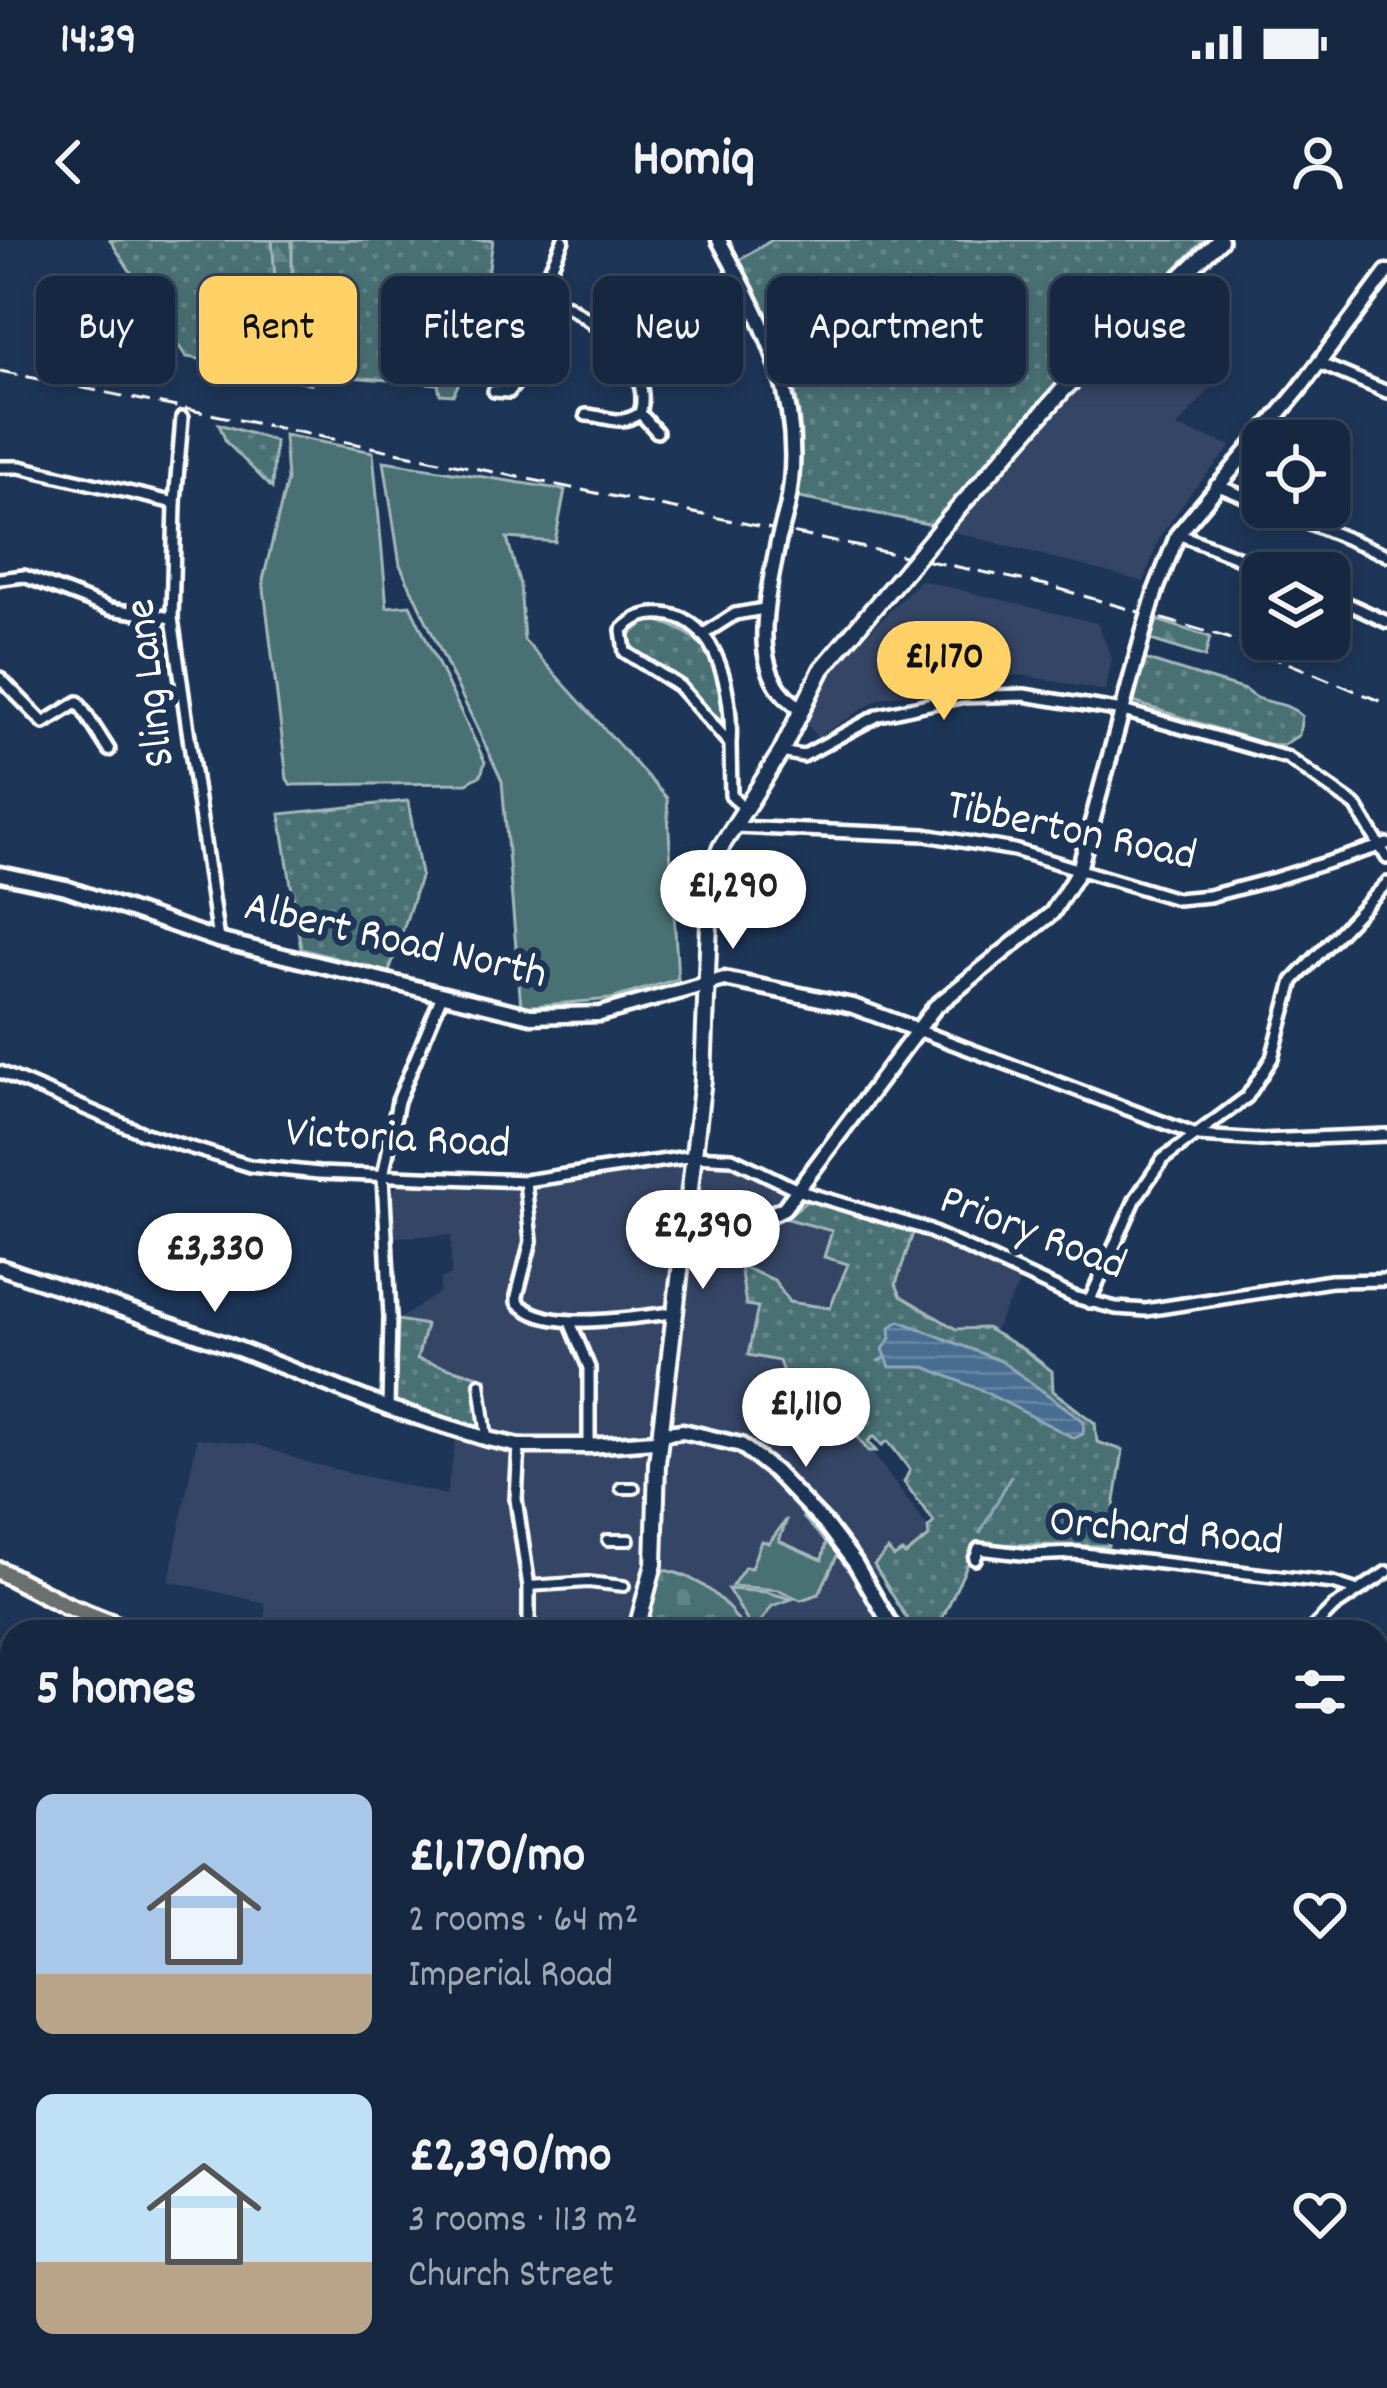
<!DOCTYPE html>
<html lang="en">
<head>
<meta charset="utf-8">
<style>
	body { margin:0; font-family:Dekko,sans-serif; background:#1f3048; color:#f1f3f6; height:100vh; display:flex; flex-direction:column; font-size:45px; white-space:nowrap }
	* { box-sizing:border-box; margin:0 }
	p { font-size:39px; color:#9ea6b1 }
	.icon { flex:none; width:66px; height:66px; fill:none; stroke:currentColor; stroke-width:2; stroke-linecap:round; stroke-linejoin:round }
	.map { position:relative; flex:1; overflow:hidden }
	.drawer { position:absolute; left:0px; top:1380px; width:1389px; height:768px; display:flex; flex-direction:column; background:#162841; border-radius:36px 36px 0 0; box-shadow:0 6px 18px #0003,0 0 0 3px #35445a }
	.drawer>* { flex:none }
	.top-card { position:absolute; left:36px; top:36px; width:1317px; height:108px; display:flex; gap:24px }
	.buttons { position:absolute; left:1242px; top:180px; display:grid; gap:24px }
	.buttons a { display:grid; place-items:center; width:108px; height:108px; border-radius:18px; background:#162841; box-shadow:0 6px 18px #0003,0 0 0 3px #35445a; font-size:60px }
	.price { position:absolute; translate:-50% -102px; padding:0 27px; border-radius:42px; background:#fff; color:#222; font-size:39px; line-height:78px; filter:drop-shadow(0 3px 6px #0008) }
	.price::after { content:''; position:absolute; left:50%; top:72px; width:36px; height:27px; margin-left:-18px; background:inherit; clip-path:polygon(0 0,100% 0,50% 100%) }
	.price.current { background:#ffd166; color:#111 }
	ul { padding:0; list-style:none }
	li { display:flex; align-items:center; gap:36px; height:300px; padding:0 36px }
	li span { display:grid; place-items:center; flex:none; width:336px; height:240px; border-radius:18px; color:#555 }
	li>.icon { margin-inline-start:auto }
	span .icon { width:144px; height:144px; fill:#fffc; stroke-width:1 }
	li b { font-size:51px }
	h2 { display:flex; justify-content:space-between; align-items:center; height:144px; padding:0 36px; font-size:51px }
	.chip { padding:0 42px; border-radius:18px; background:#162841; box-shadow:0 6px 18px #0003,0 0 0 3px #35445a; font-size:42px; line-height:108px }
	.chip.current { background:#ffd166; color:#111 }
	.status { display:flex; justify-content:space-between; align-items:center; height:84px; padding:0 60px; background:#162841; direction:ltr }
	.status svg { height:33px; fill:currentColor }
	header { display:flex; justify-content:space-between; align-items:center; height:156px; padding:0 36px; background:#162841; font-size:54px; font-weight:700 }
	.map>svg:first-child { display:block }
	.built { fill:#344465 }
	.green { fill:#496f73; stroke:#a4b7b9; stroke-width:3 }
	.forest { fill:url(#forest-firs); stroke:#a4b7b9; stroke-width:3 }
	.cemetery { fill:url(#cemetery-stones); stroke:#a4b7b9; stroke-width:3 }
	.park { fill:url(#park-dots); stroke:#a4b7b9; stroke-width:3 }
	.water { fill:url(#water-rules); stroke:#91a7bc; stroke-width:3 }
	.lines { fill:none; stroke-linecap:round; stroke-linejoin:round }
	.stream { stroke:#91a7bc; stroke-width:3 }
	.pedestrian-tunnel { stroke:#344968; stroke-width:8; stroke-dasharray:8 4; stroke-linecap:butt }
	.pedestrian-casing { stroke:#fff; stroke-width:16 }
	.minor-casing { stroke:#fff; stroke-width:18 }
	.tertiary-casing { stroke:#fff; stroke-width:21 }
	.secondary-casing { stroke:#fff; stroke-width:22 }
	.trunk-casing { stroke:#fff; stroke-width:24 }
	.pedestrian { stroke:#1d3557; stroke-width:8 }
	.minor { stroke:#1d3557; stroke-width:9 }
	.tertiary { stroke:#1d3557; stroke-width:12 }
	.secondary { stroke:#1d3557; stroke-width:14 }
	.trunk { stroke:#6a706d; stroke-width:15 }
	.rail { stroke:#fff; stroke-width:3; stroke-dasharray:18 9; stroke-linecap:butt }
	.tertiary-bridge-casing { stroke:#fff; stroke-width:21; stroke-linecap:butt }
	.secondary-bridge-casing { stroke:#fff; stroke-width:22; stroke-linecap:butt }
	.tertiary-bridge { stroke:#1d3557; stroke-width:12 }
	.secondary-bridge { stroke:#1d3557; stroke-width:14 }
	.labels { text-anchor:middle; dominant-baseline:central; stroke-width:12; stroke-linejoin:round; paint-order:stroke }
	.street-label { font-size:45px; fill:#fff; stroke:#1d3557 }
</style>
</head>
<body>
<div class="status"><b>14:39</b><svg viewBox="0 0 49 12"><path d="M0 12V9h3v3zM5 12V6h3v6zM10 12V3h3v9zM15 12V0h3v12zM26 1h20v11H26zM47 4h2v5h-2z"/></svg></div>
<header><svg class="icon" aria-label="back" viewBox="0 0 24 24"><path d="M15 5l-7 7 7 7"/></svg>Homiq<svg class="icon" aria-label="person" viewBox="0 0 24 24"><circle cx="12" cy="8" r="4"/><path d="M4 21q1-7 8-7t8 7"/></svg></header>
<div class="map">
<svg width="1387" height="2148" viewBox="0 0 1387 2148">
	<defs>
		<pattern id="forest-firs" width="22" height="20" patternUnits="userSpaceOnUse" patternTransform="scale(3)"><rect width="22" height="20" fill="#496f73"/><path d="M5 1l3.5 6h-7zM16 11l3.5 6h-7z" fill="#648588"/></pattern>
		<pattern id="cemetery-stones" width="16" height="16" patternUnits="userSpaceOnUse" patternTransform="scale(3)"><rect width="16" height="16" fill="#496f73"/><path d="M2 7V4a2 2 0 0 1 4 0v3zM10 15v-3a2 2 0 0 1 4 0v3z" fill="#648588"/></pattern>
		<pattern id="park-dots" width="8" height="8" patternUnits="userSpaceOnUse" patternTransform="scale(3)"><rect width="8" height="8" fill="#496f73"/><path d="M2 2h.1M6 6h.1" fill="none" stroke="#648588" stroke-width="1.8" stroke-linecap="round"/></pattern>
		<pattern id="water-rules" width="6" height="5" patternUnits="userSpaceOnUse" patternTransform="scale(3)"><rect width="6" height="5" fill="#486d90"/><path d="M0 2.5h6" fill="none" stroke="#6383a1"/></pattern>
	</defs>
	<rect width="100%" height="100%" fill="#1d3557"/>
	<filter id="ink" filterUnits="userSpaceOnUse"><feTurbulence type="fractalNoise" baseFrequency=".00833" numOctaves="2"/><feDisplacementMap in="SourceGraphic" scale="24" xChannelSelector="R" yChannelSelector="G"/><feConvolveMatrix kernelMatrix="1 2 1 2 8 2 1 2 1" color-interpolation-filters="sRGB"/></filter>
	<g filter="url(#ink)">
		<g class="built">
			<polygon points="1148,78 1218,140 1177,187 1232,206 1193,250 1159,298 1144,342 951,291 1004,225"/>
			<polygon points="920,340 1097,383 1112,419 1105,451 1021,435 881,458 817,497 805,482 831,431"/>
			<polygon points="719,921 873,975 1022,1038 990,1098 840,1065 831,1057 827,1071 751,1115 773,1121 775,1117 811,1139 811,1151 803,1165 841,1171 934,1295 865,1346 892,1392 266,1392 265,1363 169,1341 197,1198 258,1205 309,1223 446,1255 459,1183 397,1162 398,1080 439,1053 441,1039 451,1035 451,995 395,997 392,954 398,943 538,944"/>
		</g>
		<g class="green">
			<polygon points="284,195 373,212 387,367 410,365 485,522 481,535 467,543 291,545 287,539 263,340 287,240"/>
			<polygon points="384,221 565,250 555,302 507,298 520,345 524,400 667,558 678,739 611,759 521,767 502,541 400,325"/>
			<polygon points="804,1272 838,1314 819,1354 801,1360 779,1350 732,1346 745,1327 751,1328 761,1301 769,1303 787,1279 779,1301 822,1320 826,1302 803,1277"/>
			<polygon points="728,1349 766,1352 792,1359 772,1366 754,1392"/>
			<polygon points="0,1633 12,1636 12,2136 1377,2136 1377,2047 1387,2032 1387,2148 0,2148"/>
		</g>
		<g class="forest">
			<polygon points="272,0 292,0 293,139 264,137 204,120 212,112 227,114 240,88 277,75"/>
			<polygon points="1157,380 1210,397 1205,417 1151,400"/>
			<polygon points="0,1431 12,1435 12,1636 0,1633"/>
			<polygon points="1377,1737 1387,1738 1387,2032 1378,2048"/>
		</g>
		<path class="cemetery" d="M664,1330C699,1336 729,1361 744,1392H643L660,1331Z"/>
		<g class="park">
			<polygon points="110,0 272,0 278,75 240,88 227,115 212,112 204,120 186,117"/>
			<polygon points="292,0 493,0 473,138 460,141 453,155 440,154 438,144 312,134 311,144 293,139"/>
			<path d="M772,0H1204L1006,198L933,285L795,257C797,238 801,218 801,200C801,136 766,76 739,20Z"/>
			<polygon points="219,184 275,201 272,248 226,202"/>
			<path d="M650,379C709,393 713,419 729,472L718,481L685,441L633,408L629,395Z"/>
			<path d="M1144,419L1245,450C1261,466 1282,458 1302,476L1299,495L1283,505L1265,504L1133,462Z"/>
			<polygon points="408,561 421,635 389,732 301,709 280,574"/>
			<polygon points="808,960 913,993 896,1044 901,1056 956,1089 986,1088 1023,1109 1052,1131 1053,1151 1095,1183 1097,1202 1123,1210 1108,1306 990,1304 971,1317 936,1392 915,1392 874,1325 888,1310 894,1317 902,1312 905,1315 929,1297 928,1288 934,1282 904,1242 910,1230 888,1201 882,1205 874,1196 868,1201 876,1211 868,1211 841,1175 813,1194 787,1204 781,1196 794,1186 797,1165 805,1162 809,1140 784,1135 779,1121 748,1115 758,1067 746,1065 740,1026 774,1040 789,1062 830,1068 848,1024 824,1017 832,991 785,978"/>
			<polygon points="398,1080 426,1085 417,1119 486,1138 491,1190 395,1163"/>
		</g>
		<polygon class="water" points="900,1081 1001,1121 1084,1181 1083,1194 1074,1198 979,1149 925,1127 890,1127 883,1109 891,1098 890,1087"/>
		<g class="lines">
			<g class="stream">
				<polyline points="878,1121 885,1118"/>
				<polyline points="792,1196 812,1185 834,1159"/>
				<polyline points="980,1293 1011,1236"/>
				<polyline points="504,2148 510,2136"/>
			</g>
			<polyline class="pedestrian-tunnel" points="629,1300 647,1300"/>
			<g class="pedestrian-casing">
				<g id="pedestrian">
					<polyline points="480,1143 487,1197"/>
					<polyline points="621,1248 634,1248"/>
					<polyline points="608,1300 629,1300"/>
					<polyline points="529,1346 588,1342 624,1346"/>
				</g>
			</g>
			<g class="minor-casing">
				<g id="minor">
					<path d="M540,53C580,67 656,123 640,173C619,187 608,176 586,175"/>
					<polyline points="1318,123 1387,152"/>
					<polyline points="494,151 509,152 518,140 540,53 563,0"/>
					<polyline points="640,173 657,192"/>
					<polyline points="182,178 175,263 172,378 218,700"/>
					<polyline points="0,227 20,227 175,263"/>
					<polyline points="1216,245 1263,264"/>
					<polyline points="1270,267 1387,315"/>
					<polyline points="1178,294 1278,333"/>
					<polyline points="0,339 24,336 110,369 172,378"/>
					<polyline points="1329,355 1387,382"/>
					<polyline points="702,395 735,374 764,369"/>
					<polyline points="0,438 44,483 78,462 109,510"/>
					<path d="M730,504C733,460 721,379 664,374C646,372 634,378 622,390L625,412L679,446L730,504L731,555L745,569"/>
					<polyline points="781,512 803,516 879,475 960,457 1024,455 1123,471 1288,518 1356,566 1387,618"/>
					<polyline points="734,587 925,595 1014,610 1177,659 1209,656 1274,639 1387,604"/>
					<polyline points="915,789 1199,896 1261,900 1387,895"/>
					<polyline points="0,832 143,893 250,926 319,933 525,941 694,916 732,918 800,951 923,988 1074,1057 1116,1068 1146,1070 1331,1041 1387,1040"/>
					<path d="M525,941L531,1001L517,1056V1062C548,1095 631,1076 675,1073"/>
					<polyline points="1089,1062 1136,958 1163,919 1247,857 1272,818 1293,741 1387,643"/>
					<polyline points="570,1082 589,1128 589,1206"/>
					<polyline points="388,1168 390,1077 383,936 398,861 442,755"/>
					<polyline points="519,1206 516,1259 529,1347 529,1392"/>
					<polyline points="975,1319 979,1309 1030,1315 1075,1313 1333,1343 1355,1350"/>
					<polyline points="1309,1392 1334,1367 1387,1332"/>
					<polyline points="1377,1766 1387,1763"/>
				</g>
			</g>
			<g class="tertiary-casing">
				<g id="tertiary">
					<path d="M719,0C766,87 808,167 787,268"/>
					<path d="M778,302C769,354 743,435 801,468"/>
					<polyline points="1156,350 1178,294 1298,151 1387,32"/>
					<polyline points="0,634 66,648 218,700 531,776 600,774 724,739 853,766 915,789"/>
					<polyline points="684,1007 726,996 784,968 935,767 1052,673 1079,630 1144,390"/>
					<polyline points="0,1027 228,1105 388,1168 488,1199 519,1206 589,1206 654,1201 666,1193 683,1191 741,1205 774,1231 826,1285 855,1323 895,1392"/>
					<polyline points="1377,1547 1387,1549"/>
				</g>
			</g>
			<g class="secondary-casing">
				<g id="secondary">
					<polyline points="941,288 1063,150 1220,0"/>
					<polyline points="636,1392 654,1324 657,1223 703,839 711,631 721,607 781,512 822,429 906,330"/>
				</g>
			</g>
			<g class="trunk-casing">
				<g id="trunk">
					<polyline points="0,1331 67,1366 133,1392"/>
					<polyline points="1377,1726 1387,1727"/>
				</g>
			</g>
			<use href="#pedestrian" class="pedestrian"/>
			<use href="#minor" class="minor"/>
			<use href="#tertiary" class="tertiary"/>
			<use href="#secondary" class="secondary"/>
			<use href="#trunk" class="trunk"/>
			<polyline class="rail" points="0,131 1046,345 1225,397 1387,464"/>
			<g class="tertiary-bridge-casing">
				<g id="tertiary-bridge">
					<polyline points="778,302 787,268"/>
					<polyline points="1144,390 1156,350"/>
				</g>
			</g>
			<g class="secondary-bridge-casing">
				<polyline id="secondary-bridge" points="906,330 941,288"/>
			</g>
			<use href="#tertiary-bridge" class="tertiary-bridge"/>
			<use href="#secondary-bridge" class="secondary-bridge"/>
		</g>
	</g>
	<g class="labels">
		<g class="street-label">
			<text transform="translate(153 443) rotate(-97)">Sling Lane</text>
			<text transform="translate(1071 593) rotate(12)">Tibberton Road</text>
			<text transform="translate(395 703) rotate(13)">Albert Road North</text>
			<text transform="translate(398 901) rotate(3)">Victoria Road</text>
			<text transform="translate(1032 995) rotate(21)">Priory Road</text>
			<text transform="translate(1166 1294) rotate(5)">Orchard Road</text>
		</g>
	</g>
</svg>
<div class="buttons">
<a><svg class="icon" aria-label="locate" viewBox="0 0 24 24"><circle cx="12" cy="12" r="6"/><path d="M12 2v4M12 18v4M2 12h4M18 12h4"/></svg></a>
<a><svg class="icon" aria-label="layers" viewBox="0 0 24 24"><path d="M12 4l9 5-9 5-9-5zM3 14l9 5 9-5"/></svg></a>
</div>
<b class="price current" style="left:944px;top:483px">£1,170</b>
<b class="price" style="left:733px;top:712px">£1,290</b>
<b class="price" style="left:703px;top:1052px">£2,390</b>
<b class="price" style="left:215px;top:1075px">£3,330</b>
<b class="price" style="left:806px;top:1230px">£1,110</b>
<div class="top-card">
<a class="chip">Buy</a>
<a class="chip current">Rent</a>
<a class="chip">Filters</a>
<a class="chip">New</a>
<a class="chip">Apartment</a>
<a class="chip">House</a>
</div>
<section class="drawer">
<h2>5 homes<svg class="icon" aria-label="filters" viewBox="0 0 24 24"><path d="M4 7h16M4 17h16"/><circle cx="9" cy="7" r="2"/><circle cx="15" cy="17" r="2"/></svg></h2>
<ul>
<li><span style="background:linear-gradient(#a9c7e8 75%,#b9a48a 0)"><svg class="icon" aria-label="home" viewBox="0 0 24 24"><path d="M3 11l9-7 9 7M6 9v11h12V9"/></svg></span><div><b>£1,170/mo</b><p>2 rooms · 64 m²</p><p>Imperial Road</p></div><svg class="icon" aria-label="heart" viewBox="0 0 24 24"><path d="M12 20l-8-8c-3-5 5-10 8-4 3-6 11-1 8 4z"/></svg></li>
<li><span style="background:linear-gradient(#bfe0f5 70%,#b9a48a 0)"><svg class="icon" aria-label="home" viewBox="0 0 24 24"><path d="M3 11l9-7 9 7M6 9v11h12V9"/></svg></span><div><b>£2,390/mo</b><p>3 rooms · 113 m²</p><p>Church Street</p></div><svg class="icon" aria-label="heart" viewBox="0 0 24 24"><path d="M12 20l-8-8c-3-5 5-10 8-4 3-6 11-1 8 4z"/></svg></li>
</ul>
</section>
</div>
</body>
</html>
